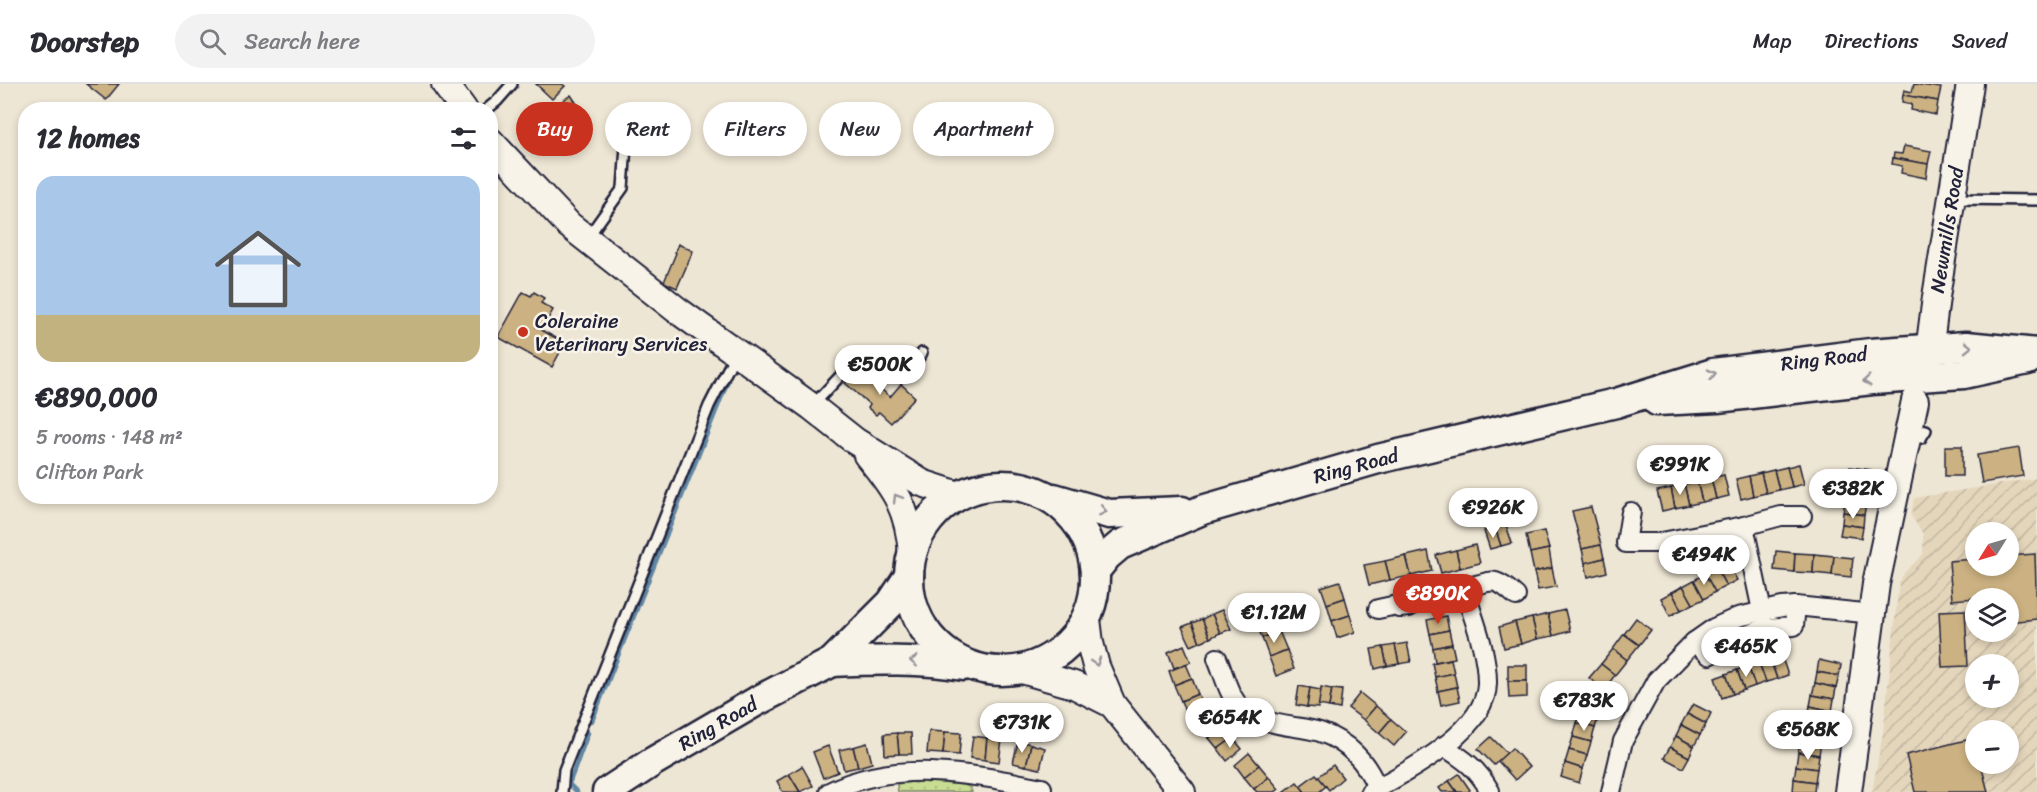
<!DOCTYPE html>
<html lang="en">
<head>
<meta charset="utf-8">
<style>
	body { margin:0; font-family:Sriracha,sans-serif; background:#f2f2f3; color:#2b2b33; height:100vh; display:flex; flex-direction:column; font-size:22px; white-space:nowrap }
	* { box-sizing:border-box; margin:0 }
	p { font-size:20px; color:#7c7c81 }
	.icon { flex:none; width:33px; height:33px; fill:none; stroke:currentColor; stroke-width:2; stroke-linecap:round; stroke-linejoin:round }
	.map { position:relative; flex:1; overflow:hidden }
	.panel { position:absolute; left:18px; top:18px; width:480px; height:402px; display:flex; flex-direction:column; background:#fff; border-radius:24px; box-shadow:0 3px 9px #0003 }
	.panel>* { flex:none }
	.banner { position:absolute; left:516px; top:18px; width:570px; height:54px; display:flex; gap:12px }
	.needle { width:39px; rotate:233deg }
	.buttons { position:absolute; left:1965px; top:438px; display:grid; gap:12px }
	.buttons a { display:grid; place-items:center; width:54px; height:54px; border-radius:50%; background:#fff; box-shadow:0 3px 9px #0003; font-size:30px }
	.price { position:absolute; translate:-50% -51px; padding:0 14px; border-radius:21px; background:#fff; color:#222; font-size:20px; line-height:39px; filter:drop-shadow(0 2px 3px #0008) }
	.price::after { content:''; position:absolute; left:50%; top:36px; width:18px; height:14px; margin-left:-9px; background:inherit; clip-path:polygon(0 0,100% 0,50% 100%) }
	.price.active { background:#c8321e; color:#fff }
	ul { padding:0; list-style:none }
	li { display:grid; align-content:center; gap:12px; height:318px; padding:0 18px }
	li span { display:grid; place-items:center; height:186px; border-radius:18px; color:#555 }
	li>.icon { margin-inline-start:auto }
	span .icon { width:108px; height:108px; fill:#fffc; stroke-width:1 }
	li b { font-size:26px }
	h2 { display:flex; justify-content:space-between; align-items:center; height:72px; padding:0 18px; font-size:26px }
	.pill { padding:0 21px; border-radius:27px; background:#fff; box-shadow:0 3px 9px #0003; font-size:21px; line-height:54px }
	.pill.active { background:#c8321e; color:#fff }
	header { display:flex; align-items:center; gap:36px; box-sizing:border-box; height:84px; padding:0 30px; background:#fff; border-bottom:2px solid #e1e1e2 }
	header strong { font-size:28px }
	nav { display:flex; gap:33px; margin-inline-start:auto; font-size:21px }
	.search { width:420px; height:54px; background:#f2f2f3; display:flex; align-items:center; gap:15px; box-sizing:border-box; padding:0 21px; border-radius:33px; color:#7c7c81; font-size:22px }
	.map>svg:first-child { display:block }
	.industrial { fill:url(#industrial-furrows); fill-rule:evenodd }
	.grass { fill:url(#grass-dots); stroke:#768066; stroke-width:1.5 }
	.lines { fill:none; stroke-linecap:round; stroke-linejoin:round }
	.stream { stroke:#6187a5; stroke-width:4.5 }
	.building { fill:#ccb282; stroke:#22223b; stroke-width:1.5 }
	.lane-casing { stroke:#22223b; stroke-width:14 }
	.street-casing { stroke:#22223b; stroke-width:22 }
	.secondary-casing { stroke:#22223b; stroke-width:30 }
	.primary-casing { stroke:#22223b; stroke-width:33 }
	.lane { stroke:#f7f3e8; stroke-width:9 }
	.street { stroke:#f7f3e8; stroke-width:18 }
	.secondary { stroke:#f7f3e8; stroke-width:26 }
	.primary { stroke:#f7f3e8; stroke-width:28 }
	.oneway { stroke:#97959a }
	.poi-dot { fill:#c8321e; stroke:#f7f3e8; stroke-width:2 }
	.labels { text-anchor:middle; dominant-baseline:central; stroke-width:5; stroke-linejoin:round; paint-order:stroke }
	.street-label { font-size:20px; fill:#22223b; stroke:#f7f3e8 }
	.poi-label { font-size:20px; fill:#22223b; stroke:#f7f3e8; text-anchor:start }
</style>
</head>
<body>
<header>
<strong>Doorstep</strong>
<div class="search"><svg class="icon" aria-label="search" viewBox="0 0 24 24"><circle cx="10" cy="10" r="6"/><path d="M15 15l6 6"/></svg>Search here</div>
<nav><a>Map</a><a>Directions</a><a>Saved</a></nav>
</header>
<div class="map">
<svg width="2037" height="708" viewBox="0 0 2037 708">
	<defs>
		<pattern id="industrial-furrows" width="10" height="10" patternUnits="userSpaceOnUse" patternTransform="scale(1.5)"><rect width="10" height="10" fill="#e4d6bb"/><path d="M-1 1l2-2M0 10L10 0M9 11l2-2" fill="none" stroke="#c3b7a2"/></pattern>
		<pattern id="grass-dots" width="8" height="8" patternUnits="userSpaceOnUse" patternTransform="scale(1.5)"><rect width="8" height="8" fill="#c9dd92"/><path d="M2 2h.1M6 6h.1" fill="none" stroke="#acbd7f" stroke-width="1.8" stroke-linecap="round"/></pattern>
	</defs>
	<rect width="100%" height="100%" fill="#eee6d4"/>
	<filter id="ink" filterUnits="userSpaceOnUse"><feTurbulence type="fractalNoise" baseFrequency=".0167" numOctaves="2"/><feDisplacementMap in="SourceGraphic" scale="12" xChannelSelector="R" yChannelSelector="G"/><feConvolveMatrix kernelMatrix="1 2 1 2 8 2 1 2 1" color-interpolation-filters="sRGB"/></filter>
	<g filter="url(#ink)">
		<path class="industrial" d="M2037,394V708H1872L1883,649L1899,498L1905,488L1923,470V450L1911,432L1914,414ZM1976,448H2008V482H1976ZM1976,514H2008V548H1976ZM1976,580H2008V614H1976ZM1976,646H2008V680H1976Z"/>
		<polygon class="grass" points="920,697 964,701 970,703 972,708 898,708 897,700"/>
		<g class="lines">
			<g class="stream">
				<polyline points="592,637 728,297"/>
				<polyline points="577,708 569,700 588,649"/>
			</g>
		</g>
		<g class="building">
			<polygon points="86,0 119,0 106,16"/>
			<polygon points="536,0 562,0 565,2 552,15"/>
			<polygon points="1914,0 1941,4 1938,17 1903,11 1904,6 1912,8"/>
			<polygon points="571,11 587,35 572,45 556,21"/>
			<polygon points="1903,11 1938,17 1936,31 1911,26 1912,20 1902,18"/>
			<polygon points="1904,62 1931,67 1928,80 1893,74 1894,69 1902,70"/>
			<polygon points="1893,74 1928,80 1926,94 1901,89 1902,82 1892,80"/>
			<polygon points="678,160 693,167 677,204 664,198 676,169 675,168"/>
			<polygon points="523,208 531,212 534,208 544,214 541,219 553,226 544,242 539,239 536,243 565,259 552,283 498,253"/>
			<polygon points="858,285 890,313 901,300 915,313 891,339 879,328 876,331 868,324 870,321 845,299"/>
			<rect x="1945" y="362" width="17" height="30"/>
			<polygon points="2019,364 2023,392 1982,399 1977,371"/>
			<polygon points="1799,380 1804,400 1792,403 1787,383"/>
			<polygon points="1787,383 1792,403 1779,406 1774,386"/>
			<polygon points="1850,383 1871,386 1869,398 1848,395"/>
			<polygon points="1774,386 1779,406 1766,409 1761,389"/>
			<polygon points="1761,389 1766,409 1753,412 1749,392"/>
			<polygon points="1724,391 1729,412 1716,415 1711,394"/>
			<polygon points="1749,392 1753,412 1741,415 1736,395"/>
			<polygon points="1711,394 1716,415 1702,418 1697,397"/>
			<polygon points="1848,395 1869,398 1868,409 1847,406"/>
			<polygon points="1697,397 1702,418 1689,421 1684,400"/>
			<polygon points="1684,400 1689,421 1675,424 1671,404"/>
			<polygon points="1671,404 1675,424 1662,427 1657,407"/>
			<polygon points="1847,406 1868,409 1866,420 1845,417"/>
			<polygon points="1845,417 1866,420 1864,431 1843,428"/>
			<polygon points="1591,423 1601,461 1582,465 1572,427"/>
			<polygon points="1843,428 1864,431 1863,443 1842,440"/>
			<polygon points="1842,440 1863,443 1861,454 1840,451"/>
			<polygon points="1506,441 1512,459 1501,462 1495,444"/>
			<polygon points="1495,444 1501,462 1490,465 1484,447"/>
			<polygon points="1544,447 1549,465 1530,469 1526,451"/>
			<polygon points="1475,461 1480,479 1460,484 1456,466"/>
			<polygon points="1601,461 1604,474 1585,479 1582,465"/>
			<polygon points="1549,465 1552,484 1534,488 1530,469"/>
			<polygon points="1456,466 1460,484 1441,489 1436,471"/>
			<polygon points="1428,467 1432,487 1411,492 1406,472"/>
			<polygon points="1776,467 1795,469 1794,488 1774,486"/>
			<polygon points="1795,469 1814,470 1813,489 1794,488"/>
			<polygon points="1814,470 1834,472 1832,491 1813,489"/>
			<polygon points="2035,470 2037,535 2008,538 2008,514 2000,514 2000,512 1952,516 1949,477 1976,475 1976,482 2008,482 2008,472"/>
			<polygon points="1406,472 1411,492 1390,496 1385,477"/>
			<polygon points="1834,472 1853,474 1851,493 1832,491"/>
			<polygon points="1604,474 1607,488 1588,493 1585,479"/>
			<polygon points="1385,477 1390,496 1369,501 1364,481"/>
			<polygon points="1727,478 1737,496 1726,502 1716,484"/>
			<polygon points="1552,484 1556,503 1538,506 1534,488"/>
			<polygon points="1716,484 1726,502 1715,508 1705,490"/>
			<polygon points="1705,490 1715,508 1704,515 1694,496"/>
			<polygon points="1694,496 1704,515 1693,520 1683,502"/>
			<polygon points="1340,497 1345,514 1327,520 1321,503"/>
			<polygon points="1683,502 1693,520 1681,526 1672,508"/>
			<polygon points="1672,508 1681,526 1670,532 1661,514"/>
			<polygon points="1345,514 1350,531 1332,537 1327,520"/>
			<polygon points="1222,526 1231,545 1220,549 1212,530"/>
			<polygon points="1565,526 1570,547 1553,552 1548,530"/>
			<polygon points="1965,526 1968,582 1942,583 1939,527"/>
			<polygon points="1272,528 1279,547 1262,554 1255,535"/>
			<polygon points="1212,530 1220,549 1210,554 1202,535"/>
			<polygon points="1548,530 1553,552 1537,555 1532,534"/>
			<polygon points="1350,531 1355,548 1337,554 1332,537"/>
			<polygon points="1446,532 1449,546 1430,550 1427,536"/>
			<polygon points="1532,534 1537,555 1521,560 1515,538"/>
			<polygon points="1636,534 1651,546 1639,561 1624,550"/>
			<polygon points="1202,535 1210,554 1200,558 1192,539"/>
			<polygon points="1515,538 1521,560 1504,564 1499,543"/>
			<polygon points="1192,539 1200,558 1191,562 1182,543"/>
			<polygon points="1449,546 1452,560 1433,564 1430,550"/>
			<polygon points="1279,547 1287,566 1269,573 1262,554"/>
			<polygon points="1624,550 1639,561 1627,576 1613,565"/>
			<polygon points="1407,559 1411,578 1399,580 1395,561"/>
			<polygon points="1452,560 1455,574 1435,578 1433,564"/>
			<polygon points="1184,561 1191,578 1174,584 1168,568"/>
			<polygon points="1395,561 1399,580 1387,582 1383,563"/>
			<polygon points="1383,563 1387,582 1375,585 1371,565"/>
			<polygon points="1613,565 1627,576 1615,591 1601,580"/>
			<polygon points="1287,566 1294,585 1276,592 1269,573"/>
			<polygon points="1781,571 1788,591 1777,595 1770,575"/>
			<polygon points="1451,575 1454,589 1435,593 1432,579"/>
			<polygon points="1770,575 1777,595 1766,598 1759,579"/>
			<polygon points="1819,576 1841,581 1839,592 1817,588"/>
			<polygon points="1759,579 1766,598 1755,602 1748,582"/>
			<polygon points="1186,580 1192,594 1174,601 1169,587"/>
			<polygon points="1601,580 1615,591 1604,606 1589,594"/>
			<rect x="1508" y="581" width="19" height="16"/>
			<polygon points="1748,582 1755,602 1744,606 1737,586"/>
			<polygon points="1737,586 1744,606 1733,610 1726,590"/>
			<polygon points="1817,588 1839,592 1836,604 1815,599"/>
			<polygon points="1454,589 1457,603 1438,607 1435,593"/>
			<polygon points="1726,590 1733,610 1722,614 1715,594"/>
			<polygon points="1192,594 1198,610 1181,617 1174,601"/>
			<polygon points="1508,597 1527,597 1527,613 1509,614"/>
			<polygon points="1815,599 1836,604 1834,615 1812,611"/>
			<polygon points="1299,602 1310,604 1307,623 1296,621"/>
			<polygon points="1321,603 1332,605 1329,623 1318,621"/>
			<polygon points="1457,603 1460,617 1441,621 1438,607"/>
			<polygon points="1310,604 1321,606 1318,624 1307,623"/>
			<polygon points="1332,605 1342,606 1340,625 1329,623"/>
			<polygon points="1360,609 1376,622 1364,636 1348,624"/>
			<polygon points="1198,610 1205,625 1187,632 1181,617"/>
			<polygon points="1812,611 1834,615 1832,627 1810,622"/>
			<polygon points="1585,612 1603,617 1599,631 1581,626"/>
			<polygon points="1693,620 1711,629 1706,640 1687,630"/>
			<polygon points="1376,622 1391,635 1379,649 1364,636"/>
			<polygon points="1810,622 1832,627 1830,638 1808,633"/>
			<polygon points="1581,626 1599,631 1595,644 1577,639"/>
			<polygon points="1687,630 1706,640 1700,651 1681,641"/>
			<polygon points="1215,631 1224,642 1209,654 1201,642"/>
			<polygon points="1391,635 1406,648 1394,662 1379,649"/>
			<polygon points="1577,639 1595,644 1591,658 1573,653"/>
			<polygon points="1681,641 1700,651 1694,662 1676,652"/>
			<polygon points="1802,641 1813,643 1811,656 1800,655"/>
			<polygon points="1224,642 1233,654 1218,665 1209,654"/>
			<polygon points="1813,643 1823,644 1821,658 1811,656"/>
			<polygon points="929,647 945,648 943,670 927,669"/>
			<polygon points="945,648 961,649 959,671 943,670"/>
			<polygon points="897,649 911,649 912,670 899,670"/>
			<polygon points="897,649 899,670 885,671 884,650"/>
			<polygon points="973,652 987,654 985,676 970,674"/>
			<polygon points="1676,652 1694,662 1689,673 1670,663"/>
			<polygon points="1491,653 1507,669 1494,681 1478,665"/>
			<polygon points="1573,653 1591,658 1587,671 1569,666"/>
			<polygon points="987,654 1002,656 999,678 985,676"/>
			<polygon points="1233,654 1242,665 1227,677 1218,665"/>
			<polygon points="1974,654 1976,680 1981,680 1988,708 1915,708 1906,671"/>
			<polygon points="1800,655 1821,658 1819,671 1798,668"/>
			<polygon points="1018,657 1031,660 1026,682 1013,679"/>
			<polygon points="867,659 872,679 858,683 853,663"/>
			<polygon points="1031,660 1045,664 1040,685 1026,682"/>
			<polygon points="828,662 838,688 823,694 813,668"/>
			<polygon points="853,663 858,683 844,686 839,666"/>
			<polygon points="1670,663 1689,673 1683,684 1664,674"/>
			<polygon points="1512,664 1529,683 1515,696 1498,677"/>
			<polygon points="1569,666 1587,671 1583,685 1565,679"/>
			<polygon points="1798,668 1819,671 1817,685 1796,682"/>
			<polygon points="1249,669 1259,681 1244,693 1235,681"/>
			<polygon points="1565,679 1583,685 1579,699 1561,693"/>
			<polygon points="1259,681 1269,693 1254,705 1244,693"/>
			<polygon points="1333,681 1343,694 1329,706 1318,693"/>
			<polygon points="802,682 813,702 800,708 789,690"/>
			<polygon points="1796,682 1817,685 1815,698 1794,695"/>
			<polygon points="789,690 800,708 783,708 777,697"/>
			<polygon points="1316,690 1326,702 1319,708 1305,708 1300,702"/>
			<polygon points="1459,690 1470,706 1468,708 1457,708 1449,697"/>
			<polygon points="1269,693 1279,705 1275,708 1257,708 1254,705"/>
			<polygon points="1794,695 1815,698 1814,708 1793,708"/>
			<polygon points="1449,697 1457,708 1442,708 1439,704"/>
			<polygon points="1297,698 1305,708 1284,708"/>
		</g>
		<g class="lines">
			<g class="lane-casing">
				<g id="lane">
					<polyline points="486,26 497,17 512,0"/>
					<polyline points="1955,115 2037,116"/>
					<polyline points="588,153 623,104 626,62 644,32"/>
					<polyline points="813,321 859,272 907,290 922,269"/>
					<polyline points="1909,353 1921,354 1926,346"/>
					<polyline points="562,708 564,686 709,322 735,271"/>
				</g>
			</g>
			<g class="street-casing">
				<g id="street">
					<polyline points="1631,428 1626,459 1657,459 1744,442 1762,527"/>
					<polyline points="1744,442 1781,432 1802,432"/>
					<path d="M1464,504C1493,498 1492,490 1516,512"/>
					<polyline points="1694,558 1709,571 1739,554 1766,544 1794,542 1796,522"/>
					<path d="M1217,574C1224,590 1228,611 1241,624C1246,629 1254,632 1261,635C1280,643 1300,642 1320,648C1347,657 1367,678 1377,704"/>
					<path d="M1443,662C1465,676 1477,684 1490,707"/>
					<path d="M829,708C897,674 971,690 1042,704"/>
					<path d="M1370,708C1407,688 1488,646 1487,598C1487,566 1473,534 1464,504L1435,508L1409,523L1400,524L1392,522L1378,525"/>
					<polyline points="1611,708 1623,657 1656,597 1694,558 1714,544 1738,533 1782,523 1796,522 1873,530"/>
				</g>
			</g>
			<g class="secondary-casing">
				<g id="secondary">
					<polyline points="445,0 464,26"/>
					<polyline points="490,57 569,141 677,226 812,323 855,357 922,399 959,411"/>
					<polyline points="1927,283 1936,213 1970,0"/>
					<path d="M867,371C895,405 909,425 912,470"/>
					<polyline points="1087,535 1090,559 1096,582 1112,620 1182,708"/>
					<polyline points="1022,586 1074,601 1112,620"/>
					<polyline points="1848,708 1876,500 1915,317"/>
				</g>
			</g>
			<g class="primary-casing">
				<g id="primary">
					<polyline points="1657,317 1717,314 1872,296 1964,290 2028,276"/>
					<circle cx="1002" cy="494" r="93"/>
					<polyline points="1054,414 1109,430 1182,427"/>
					<polyline points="1095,487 1107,472 1120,461 1202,426 1378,375 1616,319 1713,289 1870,269 1966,262 2037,269"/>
					<path d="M832,578C877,576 920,575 964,582"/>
					<polyline points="607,708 654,677 757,617 832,578 891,519 909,492"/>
				</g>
			</g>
			<use href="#lane" class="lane"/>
			<use href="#street" class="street"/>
			<use href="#secondary" class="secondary"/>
			<use href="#primary" class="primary"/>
		</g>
		<defs><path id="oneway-chevron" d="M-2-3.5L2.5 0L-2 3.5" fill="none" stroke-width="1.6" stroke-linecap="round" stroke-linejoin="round" transform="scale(1.5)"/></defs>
		<g class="oneway">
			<use href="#oneway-chevron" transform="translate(1968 263) rotate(1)"/>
			<use href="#oneway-chevron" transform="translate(1712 290) rotate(-13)"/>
			<use href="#oneway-chevron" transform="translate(1867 297) rotate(174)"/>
			<use href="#oneway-chevron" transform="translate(897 414) rotate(-121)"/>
			<use href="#oneway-chevron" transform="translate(1103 427) rotate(12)"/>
			<use href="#oneway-chevron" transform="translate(914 577) rotate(-178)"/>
			<use href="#oneway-chevron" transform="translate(1096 578) rotate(72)"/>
		</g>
	</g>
	<circle class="poi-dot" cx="523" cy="248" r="6"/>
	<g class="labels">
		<g class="street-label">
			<text transform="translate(1947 146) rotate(-81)">Newmills Road</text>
			<text transform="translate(1824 275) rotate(-7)">Ring Road</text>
			<text transform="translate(1356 382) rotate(-15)">Ring Road</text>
			<text transform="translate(718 640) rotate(-30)">Ring Road</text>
		</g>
		<g class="poi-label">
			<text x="535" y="237">Coleraine<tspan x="535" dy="23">Veterinary Services</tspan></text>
		</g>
	</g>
</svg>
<div class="buttons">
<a><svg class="needle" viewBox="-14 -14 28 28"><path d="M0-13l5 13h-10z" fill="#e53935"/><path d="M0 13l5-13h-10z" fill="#7c7c81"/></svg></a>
<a><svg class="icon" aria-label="layers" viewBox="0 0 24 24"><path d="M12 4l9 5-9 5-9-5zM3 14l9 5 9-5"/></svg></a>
<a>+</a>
<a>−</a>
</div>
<b class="price" style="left:880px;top:312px">€500K</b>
<b class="price" style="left:1680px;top:412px">€991K</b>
<b class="price" style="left:1853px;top:436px">€382K</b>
<b class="price" style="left:1493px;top:455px">€926K</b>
<b class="price" style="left:1704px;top:502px">€494K</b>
<b class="price active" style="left:1438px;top:541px">€890K</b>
<b class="price" style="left:1274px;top:560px">€1.12M</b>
<b class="price" style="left:1746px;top:594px">€465K</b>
<b class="price" style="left:1584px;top:648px">€783K</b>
<b class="price" style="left:1230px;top:665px">€654K</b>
<b class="price" style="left:1022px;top:670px">€731K</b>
<b class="price" style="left:1808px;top:677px">€568K</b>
<div class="banner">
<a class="pill active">Buy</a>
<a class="pill">Rent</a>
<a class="pill">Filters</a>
<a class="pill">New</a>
<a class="pill">Apartment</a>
</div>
<section class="panel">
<h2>12 homes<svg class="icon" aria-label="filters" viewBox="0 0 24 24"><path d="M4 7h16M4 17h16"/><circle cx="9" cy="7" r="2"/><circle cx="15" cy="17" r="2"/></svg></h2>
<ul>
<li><span style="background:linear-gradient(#a9c7e8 75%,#c2b280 0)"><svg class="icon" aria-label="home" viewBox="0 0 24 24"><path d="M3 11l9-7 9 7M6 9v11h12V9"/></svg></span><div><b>€890,000</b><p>5 rooms · 148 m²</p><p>Clifton Park</p></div></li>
</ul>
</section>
</div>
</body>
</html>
